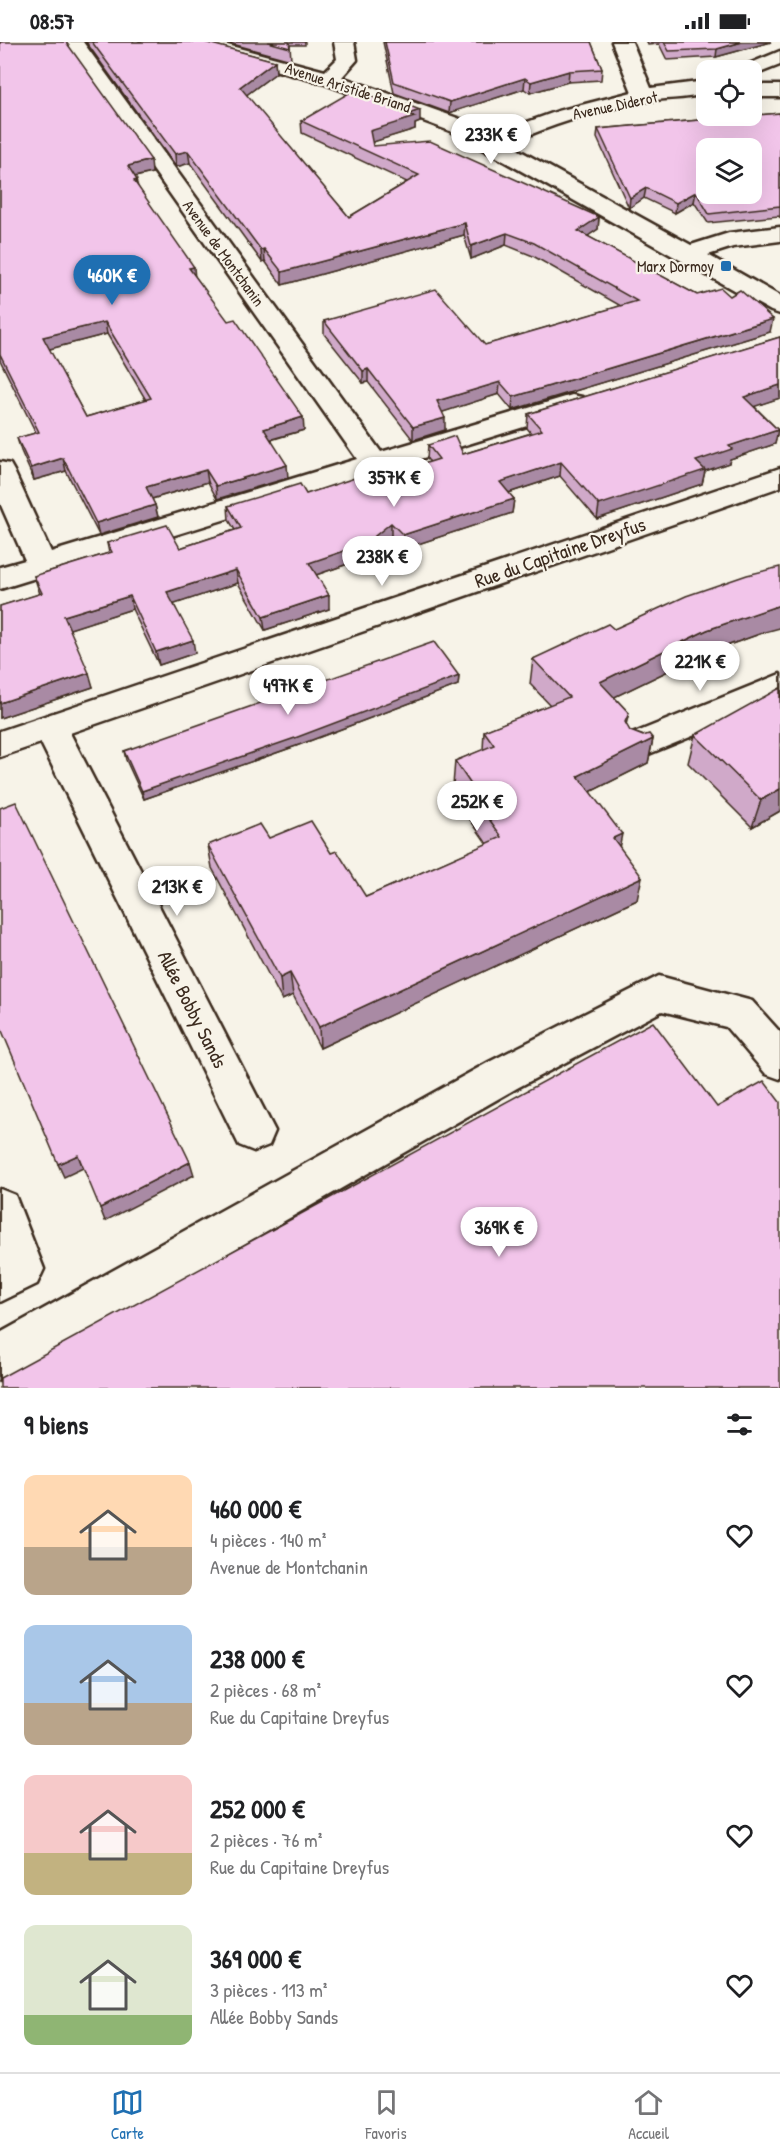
<!DOCTYPE html>
<html lang="fr">
<head>
<meta charset="utf-8">
<style>
	body { margin:0; font-family:"Patrick Hand",sans-serif; background:#f6f6f6; color:#202124; height:100vh; display:flex; flex-direction:column; font-size:22px; white-space:nowrap }
	* { box-sizing:border-box; margin:0 }
	p { font-size:20px; color:#757577 }
	.icon { flex:none; width:33px; height:33px; fill:none; stroke:currentColor; stroke-width:2; stroke-linecap:round; stroke-linejoin:round }
	.map { position:relative; height:1346px; overflow:hidden }
	.sheet { display:flex; flex-direction:column; background:#fff; flex:1 }
	.sheet>* { flex:none }
	.buttons { position:absolute; left:696px; top:18px; display:grid; gap:12px }
	.buttons a { display:grid; place-items:center; width:66px; height:66px; border-radius:12px; background:#fff; box-shadow:0 6px 24px #0002; font-size:30px }
	.price { position:absolute; translate:-50% -51px; padding:0 14px; border-radius:21px; background:#fff; color:#222; font-size:20px; line-height:39px; filter:drop-shadow(0 2px 3px #0008) }
	.price::after { content:''; position:absolute; left:50%; top:36px; width:18px; height:14px; margin-left:-9px; background:inherit; clip-path:polygon(0 0,100% 0,50% 100%) }
	.price.current { background:#1f6fb2; color:#fff }
	ul { padding:0; list-style:none }
	li { display:flex; align-items:center; gap:18px; height:150px; padding:0 24px }
	li span { display:grid; place-items:center; flex:none; width:168px; height:120px; border-radius:12px; color:#555 }
	li>.icon { margin-inline-start:auto }
	span .icon { width:72px; height:72px; fill:#fffc; stroke-width:1 }
	li b { font-size:26px }
	h2 { display:flex; justify-content:space-between; align-items:center; height:72px; padding:0 24px; font-size:26px }
	.status { display:flex; justify-content:space-between; align-items:center; height:42px; padding:0 30px; background:#fff; direction:ltr }
	.status svg { height:16px; fill:currentColor }
	.menu { display:flex; justify-content:space-around; align-items:center; height:84px; border-top:2px solid #e0e0e0; background:#fff; font-size:16px; color:#757577 }
	.menu a { display:grid; justify-items:center; gap:3px }
	.menu .current { color:#1f6fb2 }
	.map>svg:first-child { display:block }
	.lines { fill:none; stroke-linecap:round; stroke-linejoin:round }
	.minor-casing { stroke:#3b2a1e; stroke-width:5 }
	.minor { fill:#f7f3e8; fill-rule:evenodd }
	.wall { fill:#d0a9c9; stroke:#3b2a1e; stroke-width:1.5; fill-rule:evenodd }
	.shaded-wall { fill:#a98aa4; stroke:#3b2a1e; stroke-width:1.5 }
	.building { fill:#f2c5ea; stroke:#3b2a1e; stroke-width:1.5; fill-rule:evenodd }
	.poi-dot { fill:#1f6fb2; stroke:#f7f3e8; stroke-width:2 }
	.labels { text-anchor:middle; dominant-baseline:central; stroke-width:4.5; stroke-linejoin:round; paint-order:stroke }
	.far-street-label { font-size:16px; fill:#3b2a1e; stroke:#f7f3e8 }
	.far-poi-label { font-size:16px; fill:#3b2a1e; stroke:#f7f3e8; text-anchor:end }
	.street-label { font-size:20px; fill:#3b2a1e; stroke:#f7f3e8 }
</style>
</head>
<body>
<div class="status"><b>08:57</b><svg viewBox="0 0 49 12"><path d="M0 12V9h3v3zM5 12V6h3v6zM10 12V3h3v9zM15 12V0h3v12zM26 1h20v11H26zM47 4h2v5h-2z"/></svg></div>
<div class="map">
<svg width="780" height="1346" viewBox="0 0 780 1346">
	<rect width="100%" height="100%" fill="#f7f3e8"/>
	<filter id="ink" filterUnits="userSpaceOnUse"><feTurbulence type="fractalNoise" baseFrequency=".0167" numOctaves="2"/><feDisplacementMap in="SourceGraphic" scale="12" xChannelSelector="R" yChannelSelector="G"/><feConvolveMatrix kernelMatrix="1 2 1 2 8 2 1 2 1" color-interpolation-filters="sRGB"/></filter>
	<g filter="url(#ink)">
		<g class="lines">
			<g class="minor-casing">
				<g id="minor">
					<polygon points="63,0 83,0 381,410 572,353 582,355 585,361 582,367 0,547 0,525 25,518 0,461 0,420 10,422 14,429 51,510 357,417"/>
					<path d="M183,0H216L325,29L337,17L334,0H354L357,18L342,35L466,79L491,93L558,69L632,50L612,0H632L651,46L706,39V52C685,57 663,56 642,60C596,69 550,83 508,102L691,203L729,191L780,185V199L733,205L708,213L780,254V272L771,269L450,89L322,41L186,4Z"/>
					<polygon points="780,9 780,23 752,34 752,28 741,28 744,24"/>
					<rect x="752" y="43" width="28" height="12"/>
					<polygon points="780,426 780,445 70,691 275,1089 269,1103 254,1109 239,1103 41,701 0,715 0,689"/>
					<polygon points="780,632 780,658 639,716 627,712 622,703 627,694"/>
					<polygon points="659,934 752,959 780,990 780,1037 766,1032 726,985 662,969 517,1046 16,1332 0,1339 0,1291 489,1020"/>
					<polygon points="0,1147 15,1153 44,1227 37,1242 0,1260"/>
				</g>
			</g>
			<use href="#minor" class="minor"/>
		</g>
		<g class="wall">
			<path d="M0,0L152,131L135,135L138,145L194,233L304,388L271,398L288,436L217,457L208,440L152,457L155,463L158,475L99,493L66,429L34,438L21,409L17,396L36,391L0,318ZM107,292L146,358L86,375L49,307Z"/>
			<polygon points="86,0 204,0 275,19 276,31 246,53 349,175 407,140 302,91 301,79 399,66 399,60 420,80 415,82 415,87 372,100 373,104 599,175 598,187 587,194 697,253 770,290 512,368 499,352 442,370 445,388 413,398 368,340 363,341 324,292 324,279 485,303 621,264 533,214 506,203 471,217 464,193 282,243 265,219 262,220 190,121 176,125"/>
			<polygon points="225,0 305,0 305,3 290,3 291,18"/>
			<polygon points="383,0 591,0 602,27 601,38 568,40 530,51 524,47 449,71 394,51"/>
			<polygon points="647,0 771,0 716,15 667,18 659,2 648,3"/>
			<polygon points="780,71 780,176 779,174 708,181 694,160 675,171 644,156 629,166 597,96 598,87"/>
			<polygon points="780,295 780,356 754,364 778,388 775,402 730,417 729,421 705,429 702,442 597,477 560,434 508,451 514,457 512,471 403,507 391,494 365,516 316,533 329,567 265,588 238,541 174,562 195,611 159,623 132,567 69,587 93,645 0,676 0,564 40,552 34,534 109,511 107,501 180,506 235,488 229,478 228,464 306,452 365,440 430,420 427,417 428,403 463,412 531,391 527,386 528,372"/>
			<polygon points="614,587 765,590 701,613 614,655 629,671 626,683 630,689 653,697 648,721 590,750 619,804 637,858 320,1006 293,953 282,958 212,826 208,803 269,796 331,811 366,855 487,802 469,776 470,767 453,743 455,719 483,708 484,689 550,663 530,642 533,617"/>
			<polygon points="459,634 458,643 296,704 144,757 126,718 124,709"/>
			<polygon points="695,693 780,769 752,785 688,721"/>
		</g>
		<g class="shaded-wall">
			<polygon points="742,0 771,0 716,15 717,7"/>
			<polygon points="275,19 276,31 241,57 240,45"/>
			<polygon points="569,29 568,40 530,51 531,40"/>
			<polygon points="525,36 524,47 449,71 450,60"/>
			<polygon points="420,68 420,80 415,82 415,87 370,101 370,89 408,72"/>
			<polygon points="188,109 190,121 176,125 175,112"/>
			<polygon points="151,118 152,131 129,136 128,124"/>
			<polygon points="646,146 644,156 629,166 630,156"/>
			<polygon points="696,150 694,160 675,171 676,161"/>
			<polygon points="599,175 598,187 576,202 578,189"/>
			<polygon points="465,181 464,193 282,243 282,230"/>
			<polygon points="507,191 506,203 471,217 471,204"/>
			<polygon points="264,207 265,219 262,220 261,208"/>
			<polygon points="194,225 195,237 189,226"/>
			<polygon points="773,277 770,290 512,368 513,355"/>
			<polygon points="105,280 107,292 46,308 43,295"/>
			<polygon points="368,327 368,340 363,341 363,329"/>
			<polygon points="500,340 499,352 437,372 437,359"/>
			<polygon points="780,343 780,356 741,369 744,355"/>
			<polygon points="303,375 304,388 265,399 264,387"/>
			<polygon points="445,376 445,388 413,398 413,385"/>
			<polygon points="778,388 775,402 730,417 729,421 705,429 702,442 597,477 599,463 729,404"/>
			<polygon points="63,416 66,429 34,438 31,426"/>
			<polygon points="561,420 560,434 499,454 500,440"/>
			<polygon points="287,423 288,436 217,457 216,444"/>
			<polygon points="206,428 208,440 148,458 146,445"/>
			<polygon points="514,457 512,471 403,507 403,493"/>
			<polygon points="155,463 158,475 99,493 96,481"/>
			<polygon points="391,481 391,494 365,516 310,535 309,521"/>
			<polygon points="236,528 238,541 169,564 167,550"/>
			<polygon points="329,553 329,567 265,588 263,575"/>
			<polygon points="130,554 132,567 67,588 64,574"/>
			<polygon points="780,563 780,586 765,590 701,613 596,664 600,640 707,588"/>
			<polygon points="193,598 195,611 159,623 156,610"/>
			<polygon points="89,631 93,645 0,676 0,661"/>
			<polygon points="459,634 458,643 296,704 144,757 142,749"/>
			<polygon points="653,697 648,721 574,758 578,734"/>
			<polygon points="780,747 780,769 752,785 761,758"/>
			<polygon points="622,792 617,816 613,796"/>
			<polygon points="642,835 637,858 320,1006 319,985"/>
			<polygon points="290,931 293,953 282,958 280,936"/>
			<polygon points="78,1113 83,1126 64,1135 58,1122"/>
			<polygon points="190,1120 194,1133 105,1179 100,1166"/>
		</g>
		<g class="building">
			<path d="M0,0H66L151,118L128,124L137,138L134,139L194,225L189,226L228,279L235,277L303,375L264,387L287,423L216,444L206,428L146,445L155,463L96,481L63,416L31,426L17,396L39,390L0,312ZM105,280L151,356L86,375L43,295Z"/>
			<polygon points="92,0 204,0 275,19 240,45 349,175 419,133 301,79 354,48 400,66 399,60 420,68 408,72 415,75 370,89 373,104 430,99 599,175 578,189 697,253 721,246 730,254 740,248 773,277 513,355 500,340 437,359 445,376 413,385 368,327 363,329 324,279 436,247 485,303 637,259 534,201 507,191 471,204 465,181 282,230 264,207 261,208 188,109 175,112"/>
			<polygon points="268,0 289,0 290,6"/>
			<polygon points="385,0 591,0 602,27 569,29 531,40 525,36 450,60 394,40"/>
			<polygon points="664,0 742,0 717,7 669,9"/>
			<path d="M780,71V164L709,172L696,150L676,161L646,146L630,156L598,87ZM706,106H752V152H706Z"/>
			<polygon points="780,295 780,343 744,355 778,388 729,404 732,407 696,419 705,428 599,463 561,420 500,440 514,457 403,493 391,481 365,502 309,521 329,553 263,575 236,528 167,550 193,598 156,610 130,554 64,574 89,631 0,661 0,564 42,551 34,534 112,510 107,501 167,483 180,506 241,486 228,464 300,442 306,452 361,434 365,440 439,417 428,403 455,394 463,412 542,388 528,372"/>
			<polygon points="780,525 780,563 707,588 600,640 629,671 625,680 630,689 643,694 649,692 653,697 578,734 622,792 613,796 642,835 319,985 290,931 280,936 208,803 260,782 269,796 311,779 331,811 337,809 366,855 502,795 471,752 476,750 455,719 494,703 484,689 569,655 533,617 608,582 614,587 686,554 747,533"/>
			<polygon points="434,600 459,634 295,696 142,749 124,709"/>
			<polygon points="780,646 780,747 761,758 695,693"/>
			<polygon points="16,760 190,1120 100,1166 78,1113 58,1122 0,984 0,766"/>
			<polygon points="653,980 717,1065 764,1039 780,1060 780,1346 0,1346 0,1336"/>
		</g>
	</g>
	<rect class="poi-dot" x="720" y="218" width="12" height="12" rx="3"/>
	<g class="labels">
		<g class="far-street-label">
			<text transform="translate(348 45) rotate(18)">Avenue Aristide Briand</text>
			<text transform="translate(615 63) rotate(-12)">Avenue Diderot</text>
			<text transform="translate(224 211) rotate(54)">Avenue de Montchanin</text>
		</g>
		<g class="far-poi-label">
			<text x="714" y="224">Marx Dormoy</text>
		</g>
		<g class="street-label">
			<text transform="translate(560 510) rotate(-19)">Rue du Capitaine Dreyfus</text>
			<text transform="translate(193 967) rotate(63)">Allée Bobby Sands</text>
		</g>
	</g>
</svg>
<div class="buttons">
<a><svg class="icon" aria-label="locate" viewBox="0 0 24 24"><circle cx="12" cy="12" r="6"/><path d="M12 2v4M12 18v4M2 12h4M18 12h4"/></svg></a>
<a><svg class="icon" aria-label="layers" viewBox="0 0 24 24"><path d="M12 4l9 5-9 5-9-5zM3 14l9 5 9-5"/></svg></a>
</div>
<b class="price" style="left:491px;top:123px">233K €</b>
<b class="price current" style="left:112px;top:264px">460K €</b>
<b class="price" style="left:394px;top:466px">357K €</b>
<b class="price" style="left:382px;top:545px">238K €</b>
<b class="price" style="left:700px;top:650px">221K €</b>
<b class="price" style="left:288px;top:674px">497K €</b>
<b class="price" style="left:477px;top:790px">252K €</b>
<b class="price" style="left:177px;top:875px">213K €</b>
<b class="price" style="left:499px;top:1216px">369K €</b>
</div>
<section class="sheet">
<h2>9 biens<svg class="icon" aria-label="filters" viewBox="0 0 24 24"><path d="M4 7h16M4 17h16"/><circle cx="9" cy="7" r="2"/><circle cx="15" cy="17" r="2"/></svg></h2>
<ul>
<li><span style="background:linear-gradient(#ffd9b3 60%,#b9a48a 0)"><svg class="icon" aria-label="home" viewBox="0 0 24 24"><path d="M3 11l9-7 9 7M6 9v11h12V9"/></svg></span><div><b>460 000 €</b><p>4 pièces · 140 m²</p><p>Avenue de Montchanin</p></div><svg class="icon" aria-label="heart" viewBox="0 0 24 24"><path d="M12 20l-8-8c-3-5 5-10 8-4 3-6 11-1 8 4z"/></svg></li>
<li><span style="background:linear-gradient(#a9c7e8 65%,#b9a48a 0)"><svg class="icon" aria-label="home" viewBox="0 0 24 24"><path d="M3 11l9-7 9 7M6 9v11h12V9"/></svg></span><div><b>238 000 €</b><p>2 pièces · 68 m²</p><p>Rue du Capitaine Dreyfus</p></div><svg class="icon" aria-label="heart" viewBox="0 0 24 24"><path d="M12 20l-8-8c-3-5 5-10 8-4 3-6 11-1 8 4z"/></svg></li>
<li><span style="background:linear-gradient(#f6c9c9 65%,#c2b280 0)"><svg class="icon" aria-label="home" viewBox="0 0 24 24"><path d="M3 11l9-7 9 7M6 9v11h12V9"/></svg></span><div><b>252 000 €</b><p>2 pièces · 76 m²</p><p>Rue du Capitaine Dreyfus</p></div><svg class="icon" aria-label="heart" viewBox="0 0 24 24"><path d="M12 20l-8-8c-3-5 5-10 8-4 3-6 11-1 8 4z"/></svg></li>
<li><span style="background:linear-gradient(#dfe7d0 75%,#8fb573 0)"><svg class="icon" aria-label="home" viewBox="0 0 24 24"><path d="M3 11l9-7 9 7M6 9v11h12V9"/></svg></span><div><b>369 000 €</b><p>3 pièces · 113 m²</p><p>Allée Bobby Sands</p></div><svg class="icon" aria-label="heart" viewBox="0 0 24 24"><path d="M12 20l-8-8c-3-5 5-10 8-4 3-6 11-1 8 4z"/></svg></li>
</ul>
</section>
<nav class="menu">
<a class="current"><svg class="icon" aria-label="map" viewBox="0 0 24 24"><path d="M3 6l6-2 6 2 6-2v14l-6 2-6-2-6 2zM9 4v14M15 6v14"/></svg>Carte</a>
<a><svg class="icon" aria-label="saved" viewBox="0 0 24 24"><path d="M7 4h10v16l-5-4-5 4z"/></svg>Favoris</a>
<a><svg class="icon" aria-label="home" viewBox="0 0 24 24"><path d="M3 11l9-7 9 7M6 9v11h12V9"/></svg>Accueil</a>
</nav>
</body>
</html>
